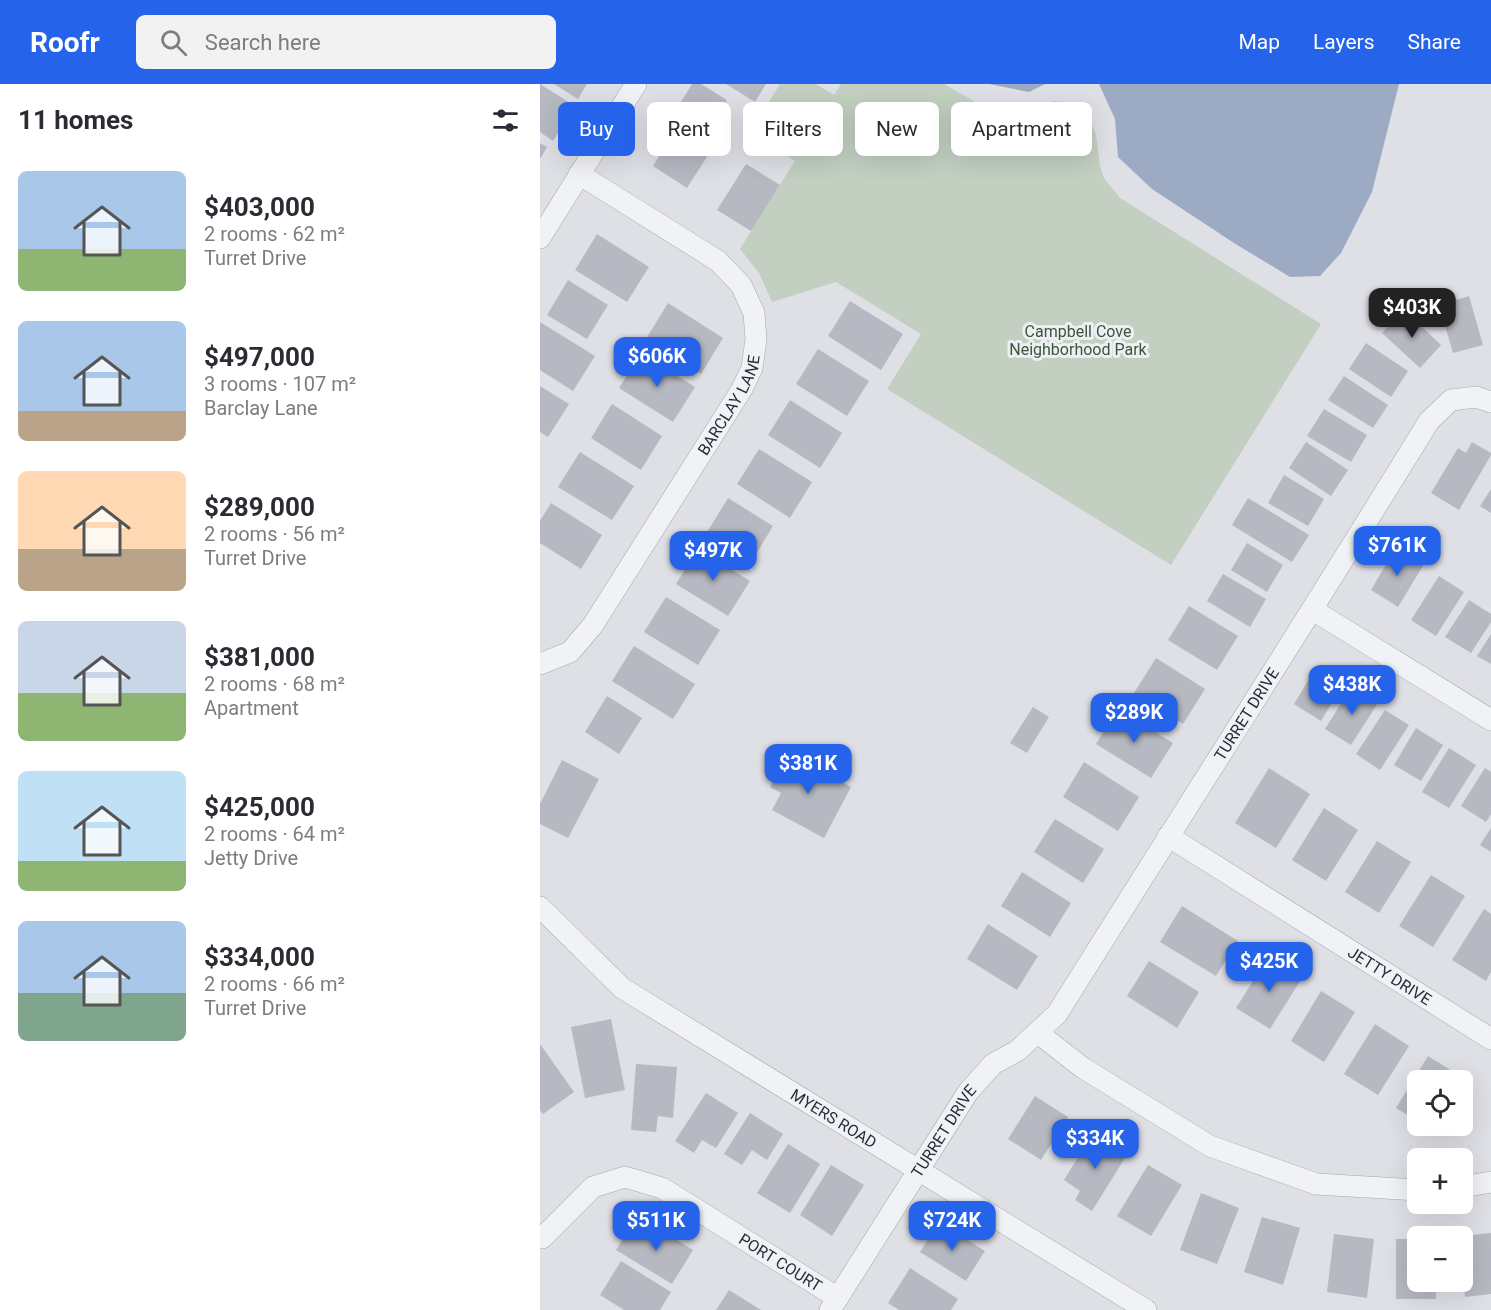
<!DOCTYPE html>
<html lang="en">
<head>
<meta charset="utf-8">
<style>
	body { margin:0; font-family:Roboto,sans-serif; background:#f2f2f3; color:#2b2b33; height:100vh; display:flex; flex-direction:column; font-size:22px; white-space:nowrap }
	* { box-sizing:border-box; margin:0 }
	p { font-size:20px; color:#7c7c81 }
	.icon { flex:none; width:33px; height:33px; fill:none; stroke:currentColor; stroke-width:2; stroke-linecap:round; stroke-linejoin:round }
	.map { position:relative; flex:1; overflow:hidden }
	.details { display:flex; flex-direction:column; background:#fff; width:540px }
	.details>* { flex:none }
	.hud { position:absolute; left:18px; top:18px; width:570px; height:54px; display:flex; gap:12px }
	.tools { position:absolute; left:867px; top:986px; display:grid; gap:12px }
	.tools a { display:grid; place-items:center; width:66px; height:66px; border-radius:9px; background:#fff; box-shadow:0 6px 24px #0002; font-size:30px }
	.price { position:absolute; translate:-50% -51px; padding:0 14px; border-radius:12px; background:#2563eb; color:#fff; font-size:20px; line-height:39px; filter:drop-shadow(0 2px 3px #0008) }
	.price::after { content:''; position:absolute; left:50%; top:36px; width:18px; height:14px; margin-left:-9px; background:inherit; clip-path:polygon(0 0,100% 0,50% 100%) }
	.price.selected { background:#222; color:#fff }
	ul { padding:0; list-style:none }
	li { display:flex; align-items:center; gap:18px; height:150px; padding:0 18px }
	li span { display:grid; place-items:center; flex:none; width:168px; height:120px; border-radius:9px; color:#555 }
	li>.icon { margin-inline-start:auto }
	span .icon { width:72px; height:72px; fill:#fffc; stroke-width:1 }
	li b { font-size:26px }
	h2 { display:flex; justify-content:space-between; align-items:center; height:72px; padding:0 18px; font-size:26px }
	.tag { padding:0 21px; border-radius:9px; background:#fff; box-shadow:0 6px 24px #0002; font-size:21px; line-height:54px }
	.tag.selected { background:#2563eb; color:#fff }
	header { display:flex; align-items:center; gap:36px; box-sizing:border-box; height:84px; padding:0 30px; background:#2563eb; color:#fff }
	header strong { font-size:28px }
	nav { display:flex; gap:33px; margin-inline-start:auto; font-size:21px }
	.search { width:420px; height:54px; background:#f2f2f3; display:flex; align-items:center; gap:15px; box-sizing:border-box; padding:0 21px; border-radius:9px; color:#7c7c81; font-size:22px }
	main { display:flex; flex:1; min-height:0 }
	.map>svg:first-child { display:block }
	.green { fill:#c2cfc1 }
	.water { fill:#9daac3 }
	.building { fill:#b6b9c2 }
	.lines { fill:none; stroke-linecap:round; stroke-linejoin:round }
	.minor-casing { stroke:#a5a7af; stroke-width:22 }
	.minor { stroke:#f1f2f5; stroke-width:21 }
	.labels { text-anchor:middle; dominant-baseline:central; stroke-width:6; stroke-linejoin:round; paint-order:stroke }
	.park-label { font-size:16px; fill:#3a5638; stroke:#eeeff4 }
	.street-label { font-size:16px; fill:#292d3b; stroke:#eeeff4 }
</style>
</head>
<body>
<header>
<strong>Roofr</strong>
<div class="search"><svg class="icon" aria-label="search" viewBox="0 0 24 24"><circle cx="10" cy="10" r="6"/><path d="M15 15l6 6"/></svg>Search here</div>
<nav><a>Map</a><a>Layers</a><a>Share</a></nav>
</header>
<main>
<section class="details">
<h2>11 homes<svg class="icon" aria-label="filters" viewBox="0 0 24 24"><path d="M4 7h16M4 17h16"/><circle cx="9" cy="7" r="2"/><circle cx="15" cy="17" r="2"/></svg></h2>
<ul>
<li><span style="background:linear-gradient(#a9c7e8 65%,#8fb573 0)"><svg class="icon" aria-label="home" viewBox="0 0 24 24"><path d="M3 11l9-7 9 7M6 9v11h12V9"/></svg></span><div><b>$403,000</b><p>2 rooms · 62 m²</p><p>Turret Drive</p></div></li>
<li><span style="background:linear-gradient(#a9c7e8 75%,#b9a48a 0)"><svg class="icon" aria-label="home" viewBox="0 0 24 24"><path d="M3 11l9-7 9 7M6 9v11h12V9"/></svg></span><div><b>$497,000</b><p>3 rooms · 107 m²</p><p>Barclay Lane</p></div></li>
<li><span style="background:linear-gradient(#ffd9b3 65%,#b9a48a 0)"><svg class="icon" aria-label="home" viewBox="0 0 24 24"><path d="M3 11l9-7 9 7M6 9v11h12V9"/></svg></span><div><b>$289,000</b><p>2 rooms · 56 m²</p><p>Turret Drive</p></div></li>
<li><span style="background:linear-gradient(#c9d6e8 60%,#8fb573 0)"><svg class="icon" aria-label="home" viewBox="0 0 24 24"><path d="M3 11l9-7 9 7M6 9v11h12V9"/></svg></span><div><b>$381,000</b><p>2 rooms · 68 m²</p><p>Apartment</p></div></li>
<li><span style="background:linear-gradient(#bfe0f5 75%,#8fb573 0)"><svg class="icon" aria-label="home" viewBox="0 0 24 24"><path d="M3 11l9-7 9 7M6 9v11h12V9"/></svg></span><div><b>$425,000</b><p>2 rooms · 64 m²</p><p>Jetty Drive</p></div></li>
<li><span style="background:linear-gradient(#a9c7e8 60%,#7fa58c 0)"><svg class="icon" aria-label="home" viewBox="0 0 24 24"><path d="M3 11l9-7 9 7M6 9v11h12V9"/></svg></span><div><b>$334,000</b><p>2 rooms · 66 m²</p><p>Turret Drive</p></div></li>
</ul>
</section>
<div class="map">
<svg width="951" height="1226" viewBox="0 0 951 1226">
	<rect width="100%" height="100%" fill="#dfe0e6"/>
	<polygon class="green" points="240,0 276,0 294,11 301,0 404,0 442,22 465,28 489,25 513,17 526,18 543,28 551,38 556,51 560,82 564,94 580,114 781,240 631,481 347,305 381,250 296,198 232,218 219,189 200,165 255,77 210,48"/>
	<g class="water">
		<polygon points="449,0 505,0 489,8"/>
		<polygon points="559,0 859,0 832,108 801,169 780,192 750,193 694,159 612,105 578,73 575,35"/>
	</g>
	<g class="building">
		<polygon points="0,0 35,22 13,57 0,48"/>
		<polygon points="14,0 47,0 38,15"/>
		<polygon points="152,0 161,0 187,16 165,51 133,31"/>
		<polygon points="186,0 226,0 215,18"/>
		<polygon points="135,47 170,68 147,104 113,82"/>
		<polygon points="0,59 7,63 0,75"/>
		<polygon points="206,80 240,101 211,147 177,126"/>
		<polygon points="57,150 109,183 87,218 35,186"/>
		<polygon points="28,196 68,221 47,255 7,231"/>
		<polygon points="929,212 943,261 913,269 899,221"/>
		<polygon points="310,217 363,250 341,286 288,252"/>
		<polygon points="128,219 183,254 161,290 106,255"/>
		<polygon points="864,226 901,261 880,284 842,249"/>
		<polygon points="0,238 55,272 33,307 0,286"/>
		<polygon points="826,259 868,287 851,313 809,285"/>
		<polygon points="278,265 329,297 307,332 256,300"/>
		<polygon points="101,269 155,303 133,338 79,304"/>
		<polygon points="804,292 848,321 833,344 788,316"/>
		<polygon points="0,302 29,320 8,353 0,348"/>
		<polygon points="250,316 302,349 280,384 228,351"/>
		<polygon points="72,320 122,352 101,386 51,354"/>
		<polygon points="784,325 827,351 811,378 767,352"/>
		<polygon points="766,358 808,386 791,412 749,384"/>
		<polygon points="932,358 951,369 951,371 919,426 891,409 918,364 926,369"/>
		<polygon points="219,365 272,398 250,434 197,400"/>
		<polygon points="40,368 94,402 72,436 18,403"/>
		<polygon points="744,391 784,415 768,442 728,419"/>
		<polygon points="951,405 951,429 940,422"/>
		<polygon points="188,414 233,442 211,478 166,450"/>
		<polygon points="708,414 769,451 752,478 692,441"/>
		<polygon points="11,419 62,451 41,485 0,459 0,437"/>
		<polygon points="707,459 743,481 727,508 691,486"/>
		<polygon points="856,463 884,480 858,523 831,506"/>
		<polygon points="158,465 210,497 188,532 136,500"/>
		<polygon points="683,490 726,515 710,543 667,517"/>
		<polygon points="899,492 924,508 896,552 871,536"/>
		<polygon points="126,513 180,546 158,581 104,548"/>
		<polygon points="929,516 951,530 951,538 931,569 905,553"/>
		<polygon points="649,522 698,552 677,586 628,556"/>
		<polygon points="951,550 951,580 937,572"/>
		<polygon points="94,562 155,600 133,635 72,597"/>
		<polygon points="616,574 665,605 643,640 594,609"/>
		<polygon points="777,582 804,599 781,637 754,620"/>
		<polygon points="812,602 838,619 811,661 785,645"/>
		<polygon points="67,612 102,634 79,670 45,648"/>
		<polygon points="493,623 509,633 487,669 470,659"/>
		<polygon points="578,625 633,659 611,694 556,660"/>
		<polygon points="845,626 869,641 840,686 816,670"/>
		<polygon points="876,644 903,661 881,697 854,681"/>
		<polygon points="909,664 936,681 909,724 882,708"/>
		<polygon points="248,669 311,703 284,754 232,726 241,709 230,703"/>
		<polygon points="22,676 59,695 28,754 0,740 0,720"/>
		<polygon points="544,678 599,713 578,747 523,713"/>
		<polygon points="729,684 770,710 736,764 695,739"/>
		<polygon points="945,684 951,688 951,730 946,738 921,722"/>
		<polygon points="784,724 818,746 786,797 752,776"/>
		<polygon points="515,735 564,765 543,799 494,768"/>
		<polygon points="951,744 951,768 940,761"/>
		<polygon points="837,757 871,778 839,829 805,808"/>
		<polygon points="482,788 531,819 510,853 461,822"/>
		<polygon points="891,791 925,812 893,863 859,842"/>
		<polygon points="642,822 698,857 676,892 620,858"/>
		<polygon points="944,825 951,830 951,888 946,897 912,876"/>
		<polygon points="448,840 498,872 477,906 427,875"/>
		<polygon points="728,873 762,894 730,945 696,924"/>
		<polygon points="609,877 659,908 637,944 587,912"/>
		<polygon points="781,907 815,928 784,978 751,957"/>
		<polygon points="71,935 85,1006 45,1014 31,943"/>
		<polygon points="835,940 869,962 838,1011 804,990"/>
		<polygon points="0,960 34,1008 3,1030 0,1026"/>
		<polygon points="888,972 923,994 922,996 878,996 878,1037 856,1024"/>
		<polygon points="96,980 137,983 133,1034 118,1032 116,1048 91,1046"/>
		<polygon points="166,1009 198,1029 176,1064 162,1056 154,1069 135,1057"/>
		<polygon points="495,1012 528,1033 501,1076 468,1055"/>
		<polygon points="210,1029 243,1050 227,1076 212,1066 202,1081 184,1070"/>
		<polygon points="554,1048 588,1069 552,1127 535,1116 540,1107 524,1096"/>
		<polygon points="248,1060 280,1080 250,1129 217,1109"/>
		<polygon points="291,1081 324,1101 292,1152 260,1131"/>
		<polygon points="608,1081 642,1101 611,1152 577,1132"/>
		<polygon points="661,1109 699,1124 677,1180 640,1166"/>
		<polygon points="722,1133 760,1144 743,1201 704,1188"/>
		<polygon points="399,1138 445,1167 426,1197 380,1168"/>
		<polygon points="112,1140 153,1166 132,1200 76,1166 89,1145 103,1154"/>
		<polygon points="951,1149 951,1210 925,1213 922,1191 922,1152"/>
		<polygon points="794,1150 834,1155 827,1214 787,1208"/>
		<polygon points="856,1155 878,1155 878,1197 896,1197 896,1215 856,1215"/>
		<polygon points="81,1177 131,1208 120,1226 84,1226 60,1211"/>
		<polygon points="370,1184 418,1215 411,1226 359,1226 348,1219"/>
		<polygon points="189,1206 221,1226 176,1226"/>
	</g>
	<g class="lines">
		<g class="minor-casing">
			<g id="minor">
				<polyline points="0,154 96,0"/>
				<polyline points="773,526 951,636"/>
				<path id="s1" d="M0,580L30,568L53,541L202,305L212,284L216,255L214,229L201,201L178,177L39,90"/>
				<path id="s2" d="M628,752L951,955"/>
				<path id="s3" d="M0,823L82,904L606,1226"/>
				<polyline points="498,949 543,984 670,1062 776,1100 878,1106"/>
				<polyline points="922,1103 951,1098"/>
				<path id="s4" d="M2,1154L53,1103L85,1093L122,1104L298,1214"/>
				<path id="s5" d="M290,1226L428,1008L453,980L477,967L517,930C641,732 767,536 889,337L911,316L936,313L951,318"/>
			</g>
		</g>
		<use href="#minor" class="minor"/>
	</g>
	<g class="labels">
		<g class="park-label">
			<text x="538" y="247">Campbell Cove<tspan x="538" dy="18">Neighborhood Park</tspan></text>
		</g>
		<g class="street-label">
			<text stroke="none"><textPath href="#s1" startOffset="327">BARCLAY LANE</textPath></text>
			<text stroke="none"><textPath href="#s5" startOffset="732">TURRET DRIVE</textPath></text>
			<text stroke="none"><textPath href="#s2" startOffset="262">JETTY DRIVE</textPath></text>
			<text stroke="none"><textPath href="#s3" startOffset="364">MYERS ROAD</textPath></text>
			<text stroke="none"><textPath href="#s5" startOffset="212">TURRET DRIVE</textPath></text>
			<text stroke="none"><textPath href="#s4" startOffset="284">PORT COURT</textPath></text>
		</g>
	</g>
</svg>
<div class="tools">
<a><svg class="icon" aria-label="locate" viewBox="0 0 24 24"><circle cx="12" cy="12" r="6"/><path d="M12 2v4M12 18v4M2 12h4M18 12h4"/></svg></a>
<a>+</a>
<a>−</a>
</div>
<b class="price selected" style="left:872px;top:255px">$403K</b>
<b class="price" style="left:117px;top:304px">$606K</b>
<b class="price" style="left:857px;top:493px">$761K</b>
<b class="price" style="left:173px;top:498px">$497K</b>
<b class="price" style="left:812px;top:632px">$438K</b>
<b class="price" style="left:594px;top:660px">$289K</b>
<b class="price" style="left:268px;top:711px">$381K</b>
<b class="price" style="left:729px;top:909px">$425K</b>
<b class="price" style="left:555px;top:1086px">$334K</b>
<b class="price" style="left:116px;top:1168px">$511K</b>
<b class="price" style="left:412px;top:1168px">$724K</b>
<div class="hud">
<a class="tag selected">Buy</a>
<a class="tag">Rent</a>
<a class="tag">Filters</a>
<a class="tag">New</a>
<a class="tag">Apartment</a>
</div>
</div>
</main>
</body>
</html>
